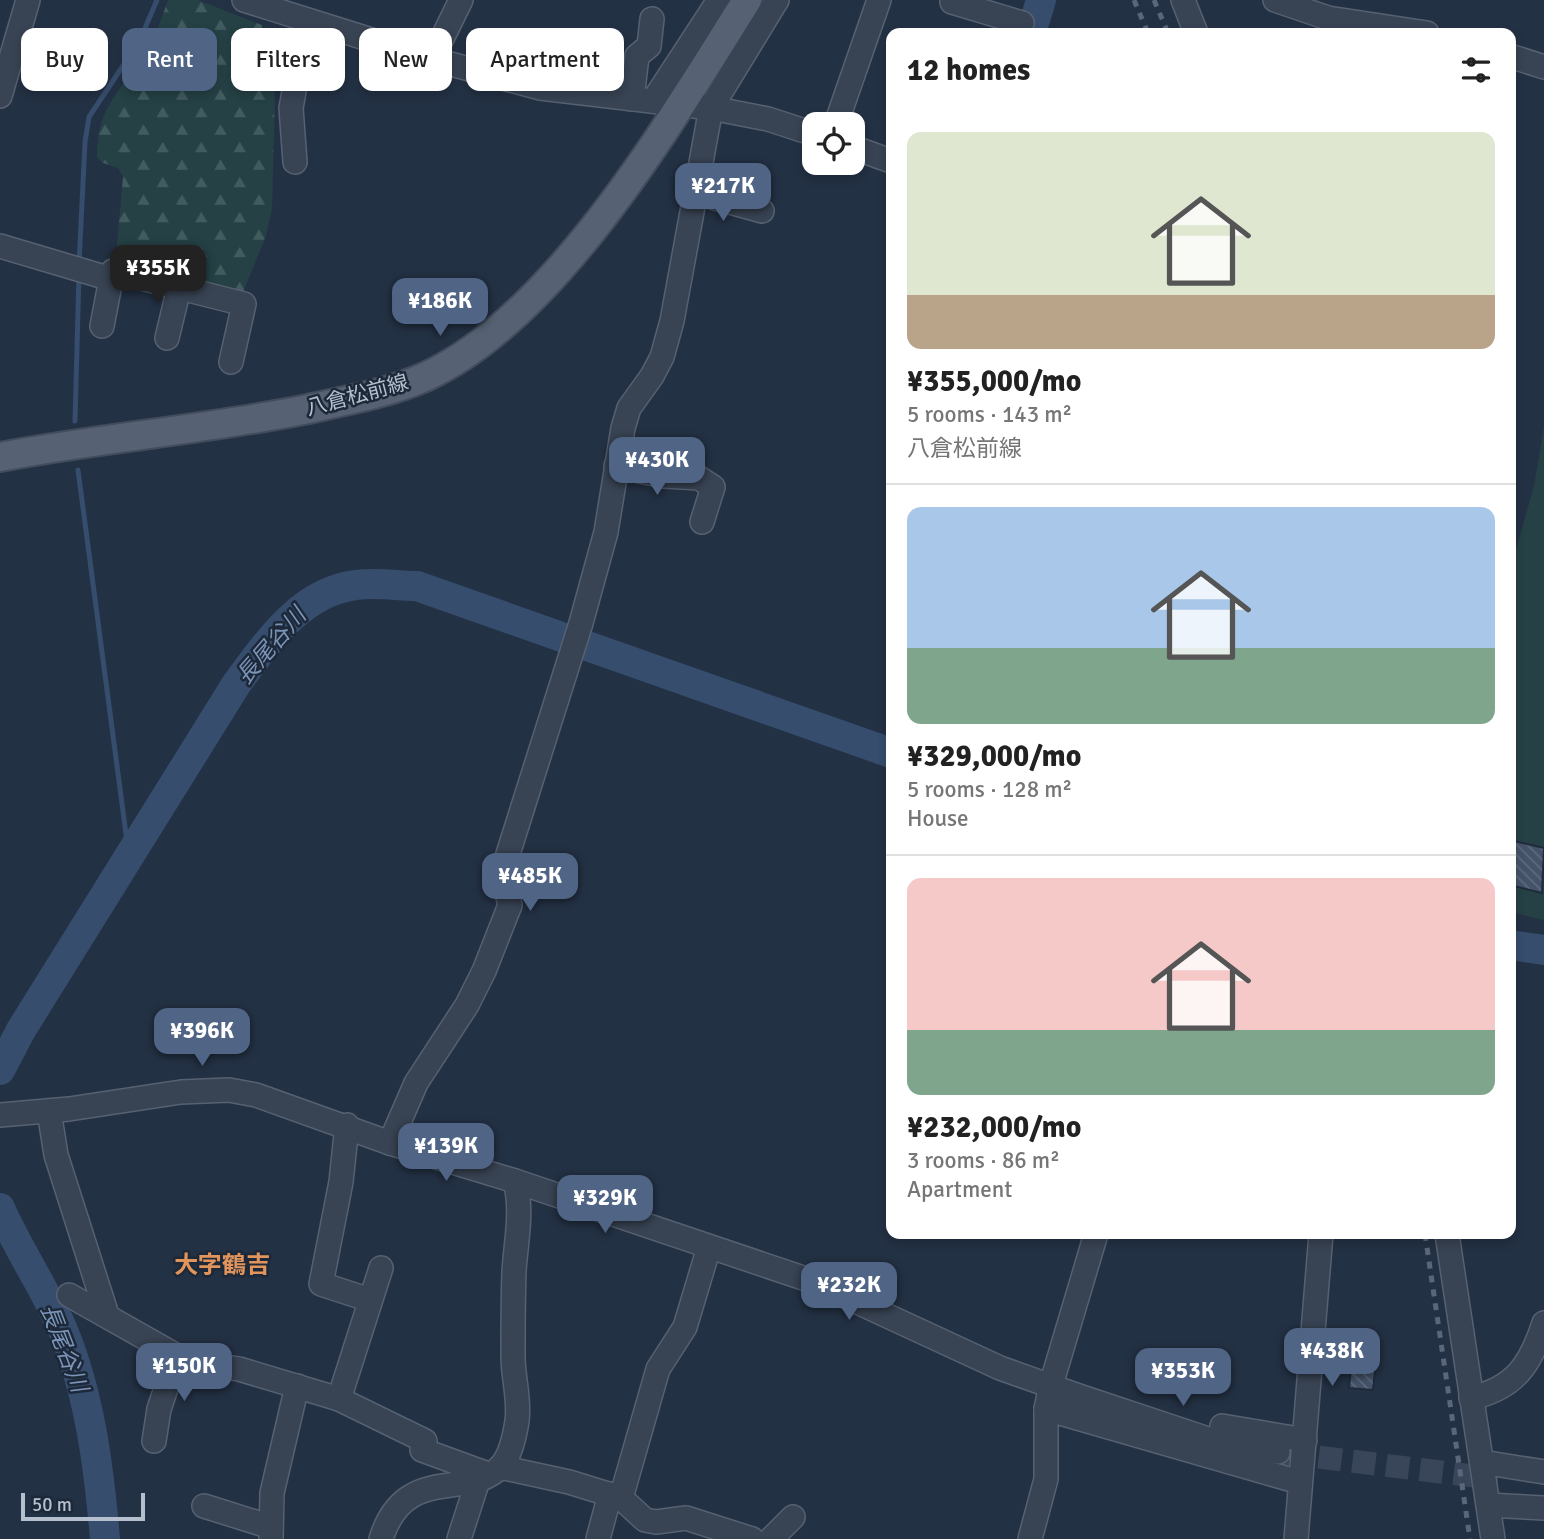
<!DOCTYPE html>
<html lang="en">
<head>
<meta charset="utf-8">
<style>
	body { margin:0; font-family:Signika,"Noto Sans JP",sans-serif; background:#f6f6f6; color:#222; height:100vh; display:flex; flex-direction:column; font-size:26px; white-space:nowrap }
	* { box-sizing:border-box; margin:0 }
	p { font-size:23px; color:#767676 }
	.icon { flex:none; width:38px; height:38px; fill:none; stroke:currentColor; stroke-width:2; stroke-linecap:round; stroke-linejoin:round }
	.map { position:relative; flex:1; overflow:hidden }
	.sheet { position:absolute; left:886px; top:28px; width:630px; height:1211px; display:flex; flex-direction:column; background:#fff; border-radius:14px; box-shadow:0 4px 10px #0003 }
	.sheet>* { flex:none }
	.banner { position:absolute; left:21px; top:28px; width:665px; height:63px; display:flex; gap:14px }
	.controls { position:absolute; left:802px; top:112px; display:grid; gap:14px }
	.controls a { display:grid; place-items:center; width:63px; height:63px; border-radius:14px; background:#fff; box-shadow:0 4px 10px #0003; font-size:35px }
	.scale { position:absolute; left:21px; bottom:18px; width:124px; box-sizing:border-box; padding-left:7px; border:4px solid #b5bfcd; border-top:0; font-size:19px; line-height:24px; white-space:nowrap; color:#b5bfcd; -webkit-text-stroke:5px #1d2839; paint-order:stroke }
	.price { position:absolute; translate:-50% -60px; padding:0 16px; border-radius:14px; background:#506585; color:#fff; font-size:23px; line-height:46px; filter:drop-shadow(0 2px 4px #0008) }
	.price::after { content:''; position:absolute; left:50%; top:42px; width:21px; height:16px; margin-left:-10px; background:inherit; clip-path:polygon(0 0,100% 0,50% 100%) }
	.price.current { background:#222; color:#fff }
	ul { padding:0; list-style:none }
	li { display:grid; align-content:center; gap:14px; height:371px; padding:0 21px }
	li+li { border-top:2px solid #e0e0e0 }
	li span { display:grid; place-items:center; height:217px; border-radius:14px; color:#555 }
	li>.icon { margin-inline-start:auto }
	span .icon { width:126px; height:126px; fill:#fffc; stroke-width:1 }
	li b { font-size:30px }
	h2 { display:flex; justify-content:space-between; align-items:center; height:84px; padding:0 21px; font-size:30px }
	.chip { padding:0 24px; border-radius:14px; background:#fff; box-shadow:0 4px 10px #0003; font-size:24px; line-height:63px }
	.chip.current { background:#506585; color:#fff }
	.map>svg:first-child { display:block }
	.grass { fill:#254145 }
	.forest { fill:url(#forest-firs) }
	.lines { fill:none; stroke-linecap:round; stroke-linejoin:round }
	.stream { stroke:#364d6d; stroke-width:5 }
	.river { stroke:#364d6d; stroke-width:30 }
	.building { fill:url(#building-back-hatch); stroke:#1f2a3b; stroke-width:2 }
	.minor-tunnel { stroke:#394659; stroke-width:23; stroke-dasharray:23 11; stroke-linecap:butt }
	.minor-casing { stroke:#566171; stroke-width:26 }
	.major-casing { stroke:#424c5d; stroke-width:32 }
	.minor { stroke:#384353; stroke-width:23 }
	.major { stroke:#566273; stroke-width:28 }
	.rail { stroke:#5a677b; stroke-width:5; stroke-dasharray:7 7; stroke-linecap:butt }
	.labels { text-anchor:middle; dominant-baseline:central; stroke-width:5; stroke-linejoin:round; paint-order:stroke }
	.street-label { font-size:21px; fill:#b5bfcd; stroke:#1d2839 }
	.water-label { font-size:23px; font-style:italic; fill:#7a95b8; stroke:#1d2839 }
	.quarter-label { font-size:24px; font-weight:bold; fill:#e1955c; stroke:#1d2839 }
</style>
</head>
<body>
<div class="map">
<svg width="1544" height="1539" viewBox="0 0 1544 1539">
	<defs>
		<pattern id="forest-firs" width="22" height="20" patternUnits="userSpaceOnUse" patternTransform="scale(1.75)"><rect width="22" height="20" fill="#254145"/><path d="M5 1l3.5 6h-7zM16 11l3.5 6h-7z" fill="#425b5f"/></pattern>
		<pattern id="building-back-hatch" width="6" height="6" patternUnits="userSpaceOnUse" patternTransform="scale(1.75)"><rect width="6" height="6" fill="#445369"/><path d="M-1 5l2 2M0 0l6 6M5-1l2 2" fill="none" stroke="#5d6a7d"/></pattern>
	</defs>
	<rect width="100%" height="100%" fill="#233144"/>
	<polygon class="grass" points="1544,426 1544,920 1510,912 1510,571 1534,486"/>
	<path class="forest" d="M168,0H198L262,25L259,80L275,91L272,208L266,236L241,297L115,266L123,177L118,168L103,163L97,157C96,107 122,90 147,51C156,35 162,17 168,0Z"/>
	<g class="lines">
		<g class="stream">
			<polyline points="79,264 85,142 89,117 140,40 157,0"/>
			<polyline points="75,421 79,274"/>
			<polyline points="78,470 129,857"/>
		</g>
		<g class="river">
			<polyline points="1031,33 1041,0"/>
			<polyline points="1510,945 1544,950"/>
			<path d="M0,1070L21,1030L237,683C268,642 300,592 356,585C375,582 398,586 417,586L891,753"/>
			<path d="M0,1208C18,1249 44,1287 62,1328C90,1394 99,1469 105,1539"/>
		</g>
	</g>
	<g class="building">
		<polygon points="1510,840 1544,848 1542,893 1510,885"/>
		<polygon points="1354,1338 1378,1340 1373,1390 1349,1388"/>
	</g>
	<g class="lines">
		<polyline class="minor-tunnel" points="1285,1453 1498,1479"/>
		<g class="minor-casing">
			<g id="minor">
				<polyline points="244,0 432,59 540,88 711,108 768,119 814,134"/>
				<polyline points="1183,0 1196,33"/>
				<polyline points="1275,0 1328,18 1427,33"/>
				<polyline points="952,2 1022,23"/>
				<polyline points="1510,56 1544,67"/>
				<polyline points="432,59 461,0"/>
				<polyline points="0,96 28,0"/>
				<polyline points="632,99 637,56 649,46 652,19"/>
				<polyline points="653,101 719,0"/>
				<polyline points="836,124 879,0"/>
				<polyline points="852,147 891,161"/>
				<polyline points="295,162 291,108 307,20"/>
				<polyline points="697,193 762,211"/>
				<polyline points="0,246 111,279 113,271 244,304 231,362"/>
				<polyline points="102,326 111,279"/>
				<polyline points="167,338 179,288"/>
				<polyline points="616,466 664,476 699,478 713,487 702,522"/>
				<polyline points="49,1111 56,1155 107,1315"/>
				<polyline points="0,1115 69,1109 181,1092 229,1090 256,1095 390,1143 515,1181 812,1281 1000,1368 1079,1396 1205,1438 1278,1452"/>
				<polyline points="347,1125 341,1182 321,1284 370,1300"/>
				<polyline points="390,1143 416,1083 467,1005 484,971 510,905 502,873 581,623 606,532 623,428 629,408 652,376 662,357 672,321 711,108 777,0"/>
				<polyline points="1447,1234 1493,1539"/>
				<polyline points="69,1295 177,1356 204,1364 239,1369 339,1399 425,1441 422,1450 488,1474"/>
				<path d="M1471,1398C1516,1388 1531,1363 1544,1323"/>
				<polyline points="339,1399 381,1268"/>
				<polyline points="1046,1409 1299,1482"/>
				<polyline points="1222,1426 1305,1440"/>
				<polyline points="154,1441 159,1409 177,1356"/>
				<polyline points="1482,1462 1544,1472"/>
				<polyline points="500,1467 569,1482 621,1498 645,1520 656,1522 686,1518 752,1539"/>
				<polyline points="621,1498 658,1369 685,1327 709,1247"/>
				<polyline points="1488,1505 1544,1508"/>
				<polyline points="204,1506 271,1527"/>
				<polyline points="271,1539 272,1493 297,1386"/>
				<path d="M381,1539C405,1462 470,1501 501,1466C511,1455 515,1434 517,1421C520,1399 513,1378 513,1357C513,1328 513,1300 514,1271C516,1241 523,1211 515,1181"/>
				<polyline points="459,1539 479,1477"/>
				<polyline points="598,1539 610,1494"/>
				<polyline points="771,1539 793,1517"/>
				<polyline points="1030,1539 1046,1479 1046,1409 1051,1385 1096,1234"/>
				<polyline points="1296,1539 1321,1234"/>
			</g>
		</g>
		<g class="major-casing">
			<path id="major" d="M0,457C100,438 202,430 303,410C344,401 386,394 425,377C557,317 671,120 747,0"/>
		</g>
		<use href="#minor" class="minor"/>
		<use href="#major" class="major"/>
		<g class="rail">
			<polyline points="1134,0 1148,33"/>
			<polyline points="1154,0 1168,33"/>
			<polyline points="1425,1234 1470,1539"/>
		</g>
	</g>
	<g class="labels">
		<g class="street-label">
			<text transform="translate(357 395) rotate(-15)">八倉松前線</text>
		</g>
		<g class="water-label">
			<text transform="translate(271 646) rotate(-49)">長尾谷川</text>
			<text transform="translate(64 1348) rotate(69)">長尾谷川</text>
		</g>
		<g class="quarter-label">
			<text x="222" y="1265">大字鶴吉</text>
		</g>
	</g>
</svg>
<div class="controls">
<a><svg class="icon" aria-label="locate" viewBox="0 0 24 24"><circle cx="12" cy="12" r="6"/><path d="M12 2v4M12 18v4M2 12h4M18 12h4"/></svg></a>
</div>
<div class="scale">50 m</div>
<b class="price" style="left:723px;top:223px">¥217K</b>
<b class="price current" style="left:158px;top:305px">¥355K</b>
<b class="price" style="left:440px;top:338px">¥186K</b>
<b class="price" style="left:657px;top:497px">¥430K</b>
<b class="price" style="left:530px;top:913px">¥485K</b>
<b class="price" style="left:202px;top:1068px">¥396K</b>
<b class="price" style="left:446px;top:1183px">¥139K</b>
<b class="price" style="left:605px;top:1235px">¥329K</b>
<b class="price" style="left:849px;top:1322px">¥232K</b>
<b class="price" style="left:1332px;top:1388px">¥438K</b>
<b class="price" style="left:184px;top:1403px">¥150K</b>
<b class="price" style="left:1183px;top:1408px">¥353K</b>
<div class="banner">
<a class="chip">Buy</a>
<a class="chip current">Rent</a>
<a class="chip">Filters</a>
<a class="chip">New</a>
<a class="chip">Apartment</a>
</div>
<section class="sheet">
<h2>12 homes<svg class="icon" aria-label="filters" viewBox="0 0 24 24"><path d="M4 7h16M4 17h16"/><circle cx="9" cy="7" r="2"/><circle cx="15" cy="17" r="2"/></svg></h2>
<ul>
<li><span style="background:linear-gradient(#dfe7d0 75%,#b9a48a 0)"><svg class="icon" aria-label="home" viewBox="0 0 24 24"><path d="M3 11l9-7 9 7M6 9v11h12V9"/></svg></span><div><b>¥355,000/mo</b><p>5 rooms · 143 m²</p><p>八倉松前線</p></div></li>
<li><span style="background:linear-gradient(#a9c7e8 65%,#7fa58c 0)"><svg class="icon" aria-label="home" viewBox="0 0 24 24"><path d="M3 11l9-7 9 7M6 9v11h12V9"/></svg></span><div><b>¥329,000/mo</b><p>5 rooms · 128 m²</p><p>House</p></div></li>
<li><span style="background:linear-gradient(#f6c9c9 70%,#7fa58c 0)"><svg class="icon" aria-label="home" viewBox="0 0 24 24"><path d="M3 11l9-7 9 7M6 9v11h12V9"/></svg></span><div><b>¥232,000/mo</b><p>3 rooms · 86 m²</p><p>Apartment</p></div></li>
</ul>
</section>
</div>
</body>
</html>
